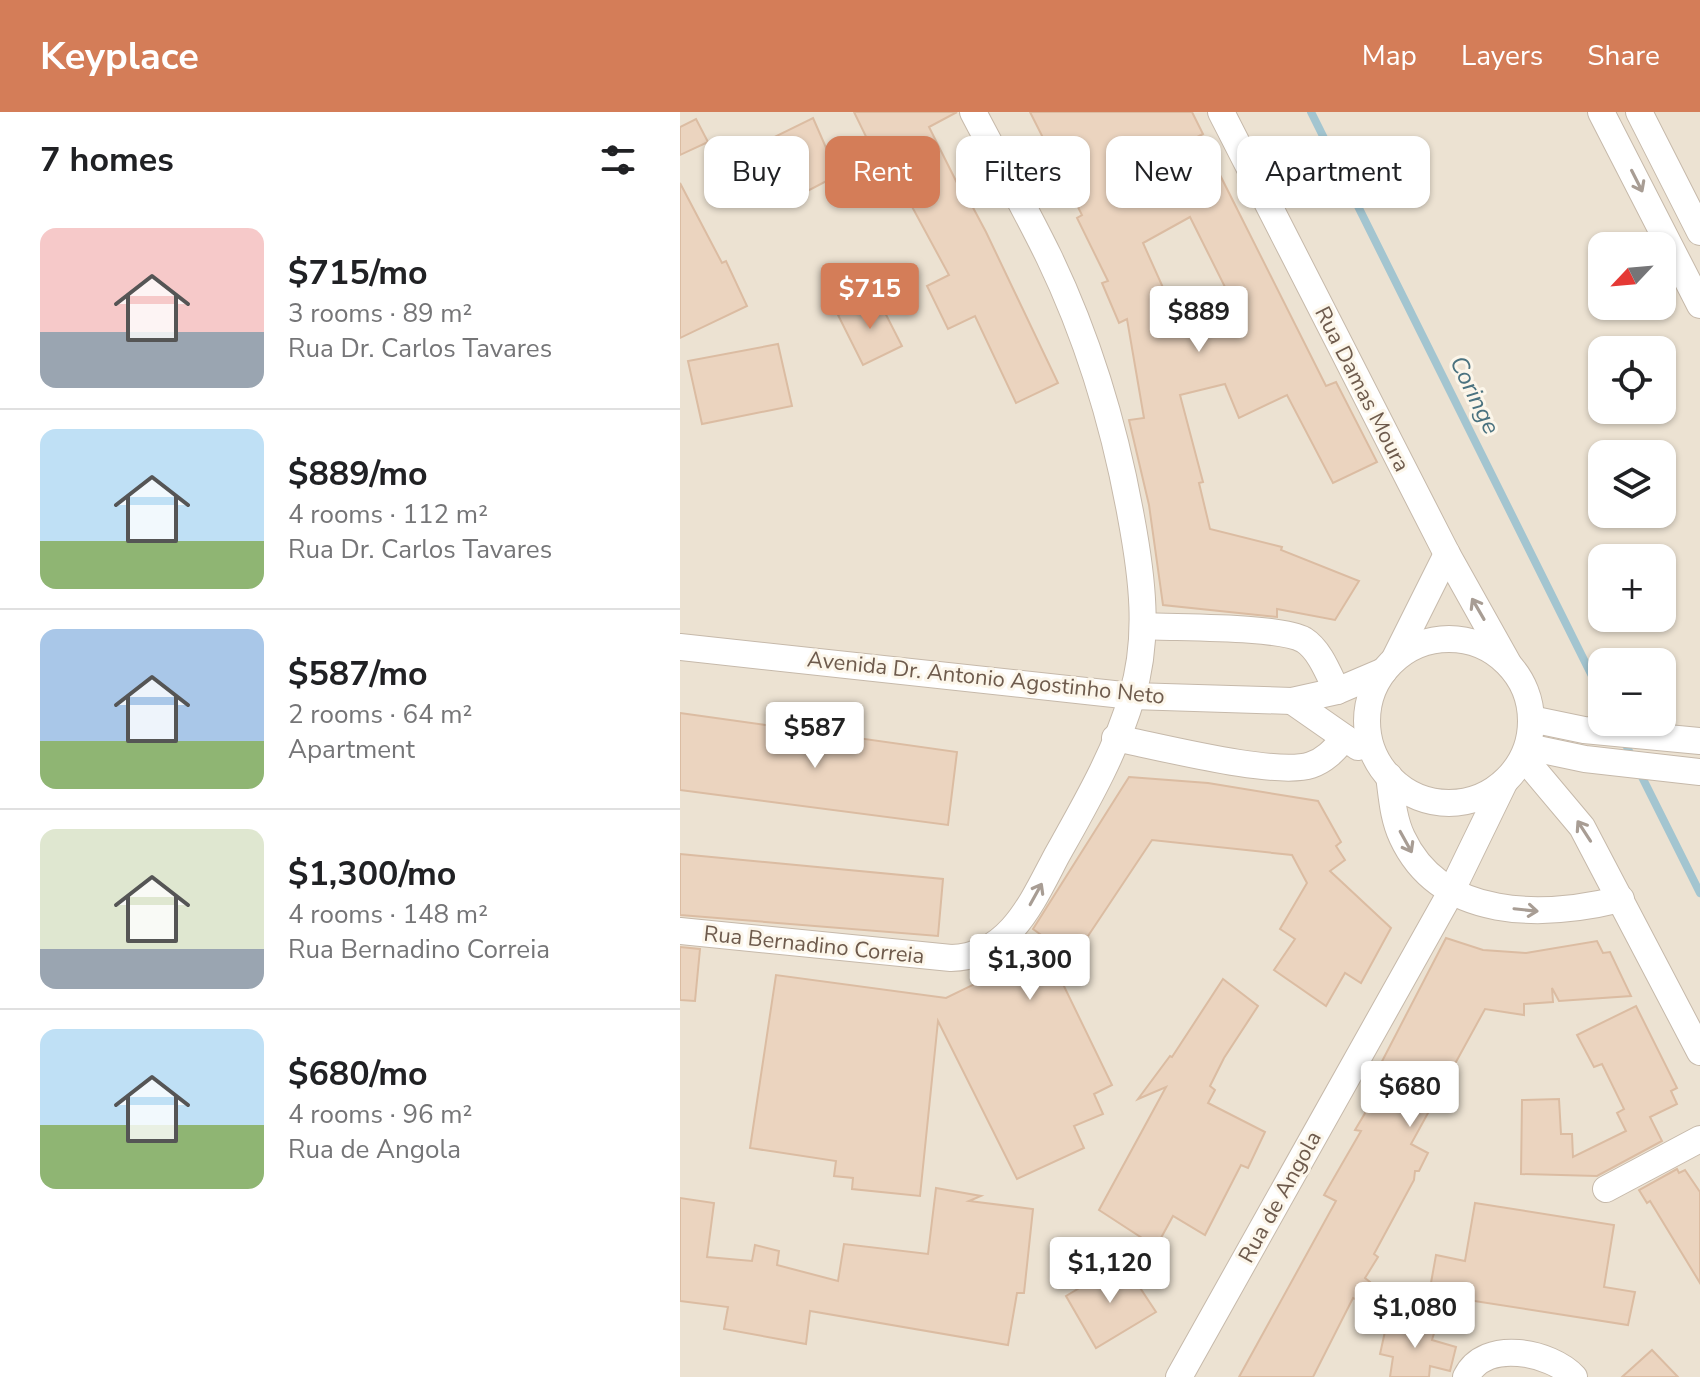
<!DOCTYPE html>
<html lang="en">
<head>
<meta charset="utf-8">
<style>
	body { margin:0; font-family:"Nunito Sans",sans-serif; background:#f6f6f6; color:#202124; height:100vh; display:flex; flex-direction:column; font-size:30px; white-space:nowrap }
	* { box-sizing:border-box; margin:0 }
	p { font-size:26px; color:#757577 }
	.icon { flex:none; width:44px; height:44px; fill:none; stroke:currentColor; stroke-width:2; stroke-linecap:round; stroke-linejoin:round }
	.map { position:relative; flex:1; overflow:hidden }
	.panel { display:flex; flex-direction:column; background:#fff; width:680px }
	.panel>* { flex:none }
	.top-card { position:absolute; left:24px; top:24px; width:760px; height:72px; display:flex; gap:16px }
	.needle { width:52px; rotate:244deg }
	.fabs { position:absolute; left:908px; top:120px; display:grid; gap:16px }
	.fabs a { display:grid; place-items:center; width:88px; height:88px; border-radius:16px; background:#fff; box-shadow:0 2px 6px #0004; font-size:40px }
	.price { position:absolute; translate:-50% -68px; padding:0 18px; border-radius:8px; background:#fff; color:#222; font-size:26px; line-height:52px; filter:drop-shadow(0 2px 4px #0008) }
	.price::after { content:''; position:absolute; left:50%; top:48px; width:24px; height:18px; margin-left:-12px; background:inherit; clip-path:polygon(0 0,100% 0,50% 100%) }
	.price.current { background:#d47d58; color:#fff }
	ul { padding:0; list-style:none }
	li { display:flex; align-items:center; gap:24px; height:200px; padding:0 40px }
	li+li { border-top:2px solid #e0e0e0 }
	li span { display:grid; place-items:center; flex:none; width:224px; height:160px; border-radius:16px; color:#555 }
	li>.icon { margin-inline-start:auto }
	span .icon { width:96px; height:96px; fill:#fffc; stroke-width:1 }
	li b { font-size:34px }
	h2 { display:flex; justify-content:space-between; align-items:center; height:96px; padding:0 40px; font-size:34px }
	.pill { padding:0 28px; border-radius:16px; background:#fff; box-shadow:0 2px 6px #0004; font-size:28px; line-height:72px }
	.pill.current { background:#d47d58; color:#fff }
	header { display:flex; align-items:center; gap:48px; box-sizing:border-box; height:112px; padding:0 40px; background:#d47d58; color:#fff }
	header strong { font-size:38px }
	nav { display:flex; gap:44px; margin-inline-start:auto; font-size:28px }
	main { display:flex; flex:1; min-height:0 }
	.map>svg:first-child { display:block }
	.residential { fill:#ece2d2; fill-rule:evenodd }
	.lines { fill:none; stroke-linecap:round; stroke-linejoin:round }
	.stream { stroke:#a3c5d0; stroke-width:8 }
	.building { fill:#ebd4bf; stroke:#dbbca2; stroke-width:2; fill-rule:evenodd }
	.minor-casing { stroke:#c6b9aa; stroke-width:28 }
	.minor { stroke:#fff; stroke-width:26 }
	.oneway { stroke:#a89d94 }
	.labels { text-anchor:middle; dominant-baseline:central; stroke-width:6; stroke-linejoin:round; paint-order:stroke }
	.street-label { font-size:22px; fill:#6e5b4d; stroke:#fcf6ea }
	.water-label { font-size:24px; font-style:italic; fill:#4a727f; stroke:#fcf6ea }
</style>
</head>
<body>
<header>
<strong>Keyplace</strong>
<nav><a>Map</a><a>Layers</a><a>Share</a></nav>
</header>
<main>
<section class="panel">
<h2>7 homes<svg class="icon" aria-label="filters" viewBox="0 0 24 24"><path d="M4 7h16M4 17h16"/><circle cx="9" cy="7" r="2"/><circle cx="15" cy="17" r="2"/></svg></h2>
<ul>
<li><span style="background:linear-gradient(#f6c9c9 65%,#9aa5b1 0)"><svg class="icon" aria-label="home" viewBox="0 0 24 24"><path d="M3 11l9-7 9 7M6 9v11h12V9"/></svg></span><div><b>$715/mo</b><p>3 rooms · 89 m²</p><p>Rua Dr. Carlos Tavares</p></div></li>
<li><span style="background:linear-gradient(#bfe0f5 70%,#8fb573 0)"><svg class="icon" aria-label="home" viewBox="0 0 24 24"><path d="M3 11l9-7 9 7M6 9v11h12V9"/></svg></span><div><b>$889/mo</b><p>4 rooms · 112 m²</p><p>Rua Dr. Carlos Tavares</p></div></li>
<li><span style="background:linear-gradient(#a9c7e8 70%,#8fb573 0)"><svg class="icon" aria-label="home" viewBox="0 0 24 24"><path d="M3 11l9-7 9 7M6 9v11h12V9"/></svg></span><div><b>$587/mo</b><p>2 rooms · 64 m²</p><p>Apartment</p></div></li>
<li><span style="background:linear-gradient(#dfe7d0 75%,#9aa5b1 0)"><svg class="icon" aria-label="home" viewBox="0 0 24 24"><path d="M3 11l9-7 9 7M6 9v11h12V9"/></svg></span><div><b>$1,300/mo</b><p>4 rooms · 148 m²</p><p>Rua Bernadino Correia</p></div></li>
<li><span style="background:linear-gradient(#bfe0f5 60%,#8fb573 0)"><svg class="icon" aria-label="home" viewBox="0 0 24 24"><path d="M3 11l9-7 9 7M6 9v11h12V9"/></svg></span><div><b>$680/mo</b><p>4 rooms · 96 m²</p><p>Rua de Angola</p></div></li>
</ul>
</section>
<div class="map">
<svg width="1020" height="1265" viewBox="0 0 1020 1265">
	<rect width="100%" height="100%" fill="#f9f2e4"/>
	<path class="residential" d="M0,0H1020V1265H0ZM922,134H982V194H922ZM922,238H982V298H922ZM922,342H982V402H922ZM922,446H982V506H922ZM922,550H982V610H922Z"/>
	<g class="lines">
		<g class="stream">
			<polyline points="631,0 922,584"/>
			<polyline points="944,629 1020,781"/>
		</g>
	</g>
	<g class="building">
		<polygon points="174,0 277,0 249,15 287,91 290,90 306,120 378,271 336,291 295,204 268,217 247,174 269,163 223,78 214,82"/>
		<path d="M350,0H512L523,22L465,52L487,94L540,63L646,274L656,270L697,350L653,371L607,283L559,306L545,272L500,283L523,370L519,371L530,417L602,435L601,438L679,469L655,508L597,497V505L483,493L469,393L449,308L464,306L447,207L439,211L422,171L428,169L397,106L402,103ZM510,105L560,205L502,218L463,131Z"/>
		<polygon points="133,6 158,63 99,94 70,37"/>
		<polygon points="16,7 28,30 0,43 0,15"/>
		<polygon points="0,71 42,151 46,149 67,194 0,226"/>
		<polygon points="197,185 222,234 183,253 158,203"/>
		<polygon points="98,232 112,294 22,312 8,249"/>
		<polygon points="0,601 277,640 268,713 0,678"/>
		<polygon points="449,665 528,671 638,689 661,730 656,734 665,748 650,759 711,816 681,871 665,861 646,894 594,858 615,827 600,817 627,771 612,743 472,728 380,866 432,973 414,982 423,1002 394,1014 404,1036 337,1067 258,909 240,1084 172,1077 173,1066 154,1064 156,1049 70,1036 96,863 266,886 375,833 353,817"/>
		<polygon points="0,742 263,767 258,824 0,803"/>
		<polygon points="766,826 803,838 846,841 917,829 923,841 930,840 951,884 879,889 872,876 873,890 844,892 844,903 805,897 731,1032 748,1041 739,1059 735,1059 734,1068 694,1142 698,1145 685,1166 690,1170 678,1188 673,1186 633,1265 559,1265 656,1089 644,1083 681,1019 675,1018 691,991 683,986"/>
		<polygon points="0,835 20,837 15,889 0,888"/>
		<polygon points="543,867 578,894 544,946 530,974 535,978 528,991 585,1020 568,1056 561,1053 525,1123 493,1104 476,1135 419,1098 486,975 458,987 490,944 492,945"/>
		<polygon points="956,894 997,976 991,979 997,992 970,1005 982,1029 917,1064 841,1062 842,988 879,987 881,1022 892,1022 893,1045 946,1019 937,1001 944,997 922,952 914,955 897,923"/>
		<polygon points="997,1057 999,1061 1005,1058 1020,1080 1020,1171 970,1089 967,1091 959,1078"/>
		<polygon points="256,1076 301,1084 289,1089 353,1097 344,1181 337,1181 328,1233 130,1199 126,1232 44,1217 48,1195 0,1189 0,1086 34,1091 27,1145 72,1149 75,1133 99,1139 97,1153 158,1169 164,1132 248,1142"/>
		<polygon points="795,1091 934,1113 924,1175 955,1180 948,1213 749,1182 756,1143 785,1149"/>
		<polygon points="443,1150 476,1200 416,1236 386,1184"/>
		<polygon points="708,1206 755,1218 752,1228 776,1235 770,1259 750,1254 749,1265 710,1265 713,1245 700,1242"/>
		<polygon points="972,1238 998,1265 942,1265"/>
	</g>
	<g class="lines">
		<g class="minor-casing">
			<g id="minor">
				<polyline points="541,0 767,442 828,551"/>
				<polyline points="921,0 1020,193"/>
				<polyline points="959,0 1020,120"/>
				<path d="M464,514C497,516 599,514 624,528C640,538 649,563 657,579"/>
				<circle cx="769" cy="609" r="82"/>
				<polyline points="0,535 452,584 612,589 657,579 704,559"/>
				<polyline points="715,546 767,442"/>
				<polyline points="612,589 678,635"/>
				<polyline points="851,607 904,618 1020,629"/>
				<path d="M435,626C477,634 596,665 631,653C646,648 655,637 665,626"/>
				<polyline points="848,635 905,647 1020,660"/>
				<polyline points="844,646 902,715 1020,940"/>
				<path d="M709,664C712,685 713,706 722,725C761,809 864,806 941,787"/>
				<path d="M0,819L271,846C330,845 353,788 377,743C405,693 436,640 452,584C470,525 462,464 451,405C435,316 408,226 369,145C345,96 318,48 293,0"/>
				<polyline points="926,1077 1020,1027"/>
				<polyline points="499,1265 771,780 824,671"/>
				<path d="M786,1265C805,1226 871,1240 894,1265"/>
			</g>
		</g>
		<use href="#minor" class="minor"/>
	</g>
	<defs><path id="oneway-shaft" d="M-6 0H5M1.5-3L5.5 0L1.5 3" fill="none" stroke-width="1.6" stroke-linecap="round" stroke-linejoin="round" transform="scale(2)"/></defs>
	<g class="oneway">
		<use href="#oneway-shaft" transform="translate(957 69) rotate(63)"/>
		<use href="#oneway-shaft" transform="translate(798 497) rotate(-120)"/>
		<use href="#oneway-shaft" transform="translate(904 719) rotate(-123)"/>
		<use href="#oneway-shaft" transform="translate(726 730) rotate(61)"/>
		<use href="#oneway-shaft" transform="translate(356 782) rotate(-61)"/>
		<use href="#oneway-shaft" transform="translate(846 798) rotate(6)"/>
	</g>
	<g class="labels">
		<g class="street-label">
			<text transform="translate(682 277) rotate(63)">Rua Damas Moura</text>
			<text transform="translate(306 566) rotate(6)">Avenida Dr. Antonio Agostinho Neto</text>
			<text transform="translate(134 833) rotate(6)">Rua Bernadino Correia</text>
			<text transform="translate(600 1085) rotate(-61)">Rua de Angola</text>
		</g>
		<g class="water-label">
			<text transform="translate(795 283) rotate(64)">Coringe</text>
		</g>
	</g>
</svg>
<div class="fabs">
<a><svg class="needle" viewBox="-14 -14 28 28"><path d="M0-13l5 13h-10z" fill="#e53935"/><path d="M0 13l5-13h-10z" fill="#757577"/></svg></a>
<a><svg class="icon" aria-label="locate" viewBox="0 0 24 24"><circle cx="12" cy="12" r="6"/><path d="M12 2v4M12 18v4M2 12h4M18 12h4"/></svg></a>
<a><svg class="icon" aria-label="layers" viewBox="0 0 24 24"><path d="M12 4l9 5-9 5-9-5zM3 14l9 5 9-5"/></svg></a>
<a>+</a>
<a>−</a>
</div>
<b class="price current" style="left:190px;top:219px">$715</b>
<b class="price" style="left:519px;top:242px">$889</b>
<b class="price" style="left:135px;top:658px">$587</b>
<b class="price" style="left:350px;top:890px">$1,300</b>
<b class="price" style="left:730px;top:1017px">$680</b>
<b class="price" style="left:430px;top:1193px">$1,120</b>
<b class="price" style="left:735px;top:1238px">$1,080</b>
<div class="top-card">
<a class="pill">Buy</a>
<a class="pill current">Rent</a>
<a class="pill">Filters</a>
<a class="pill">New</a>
<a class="pill">Apartment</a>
</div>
</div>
</main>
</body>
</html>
